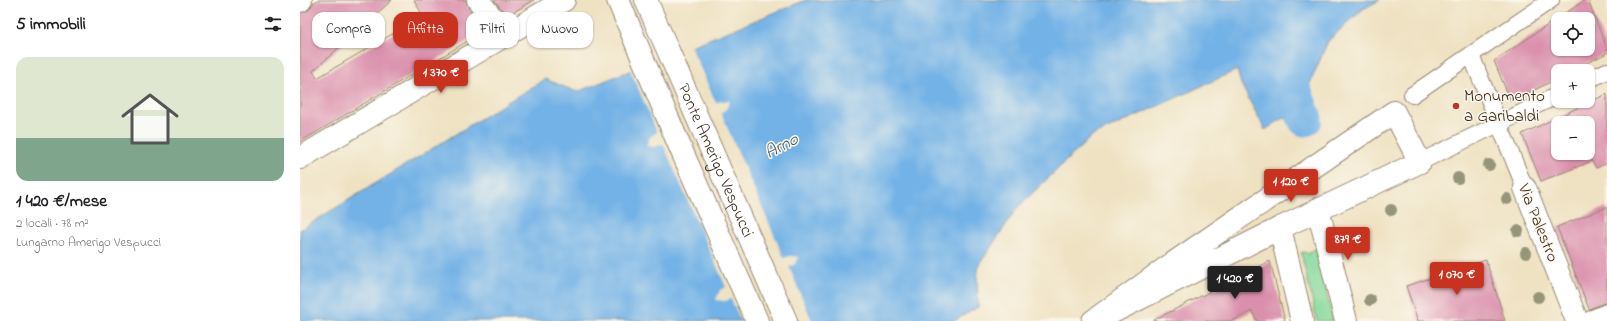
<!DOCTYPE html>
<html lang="it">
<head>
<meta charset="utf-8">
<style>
	body { margin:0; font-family:"Indie Flower",sans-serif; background:#f6f6f6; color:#202124; height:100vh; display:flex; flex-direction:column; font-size:15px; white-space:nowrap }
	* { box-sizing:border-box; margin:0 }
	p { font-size:13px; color:#757577 }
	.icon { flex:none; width:22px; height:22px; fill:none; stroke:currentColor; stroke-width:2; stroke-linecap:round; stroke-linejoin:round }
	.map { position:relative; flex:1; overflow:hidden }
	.sheet { display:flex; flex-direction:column; background:#fff; width:300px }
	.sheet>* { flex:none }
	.guide { position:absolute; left:12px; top:12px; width:380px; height:36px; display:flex; gap:8px }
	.controls { position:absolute; left:1251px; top:12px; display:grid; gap:8px }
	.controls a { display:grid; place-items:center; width:44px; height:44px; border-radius:8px; background:#fff; box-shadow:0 1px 3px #0004; font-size:20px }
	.price { position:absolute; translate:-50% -34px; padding:0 9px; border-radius:4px; background:#c8321e; color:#fff; font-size:13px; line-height:26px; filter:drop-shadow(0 1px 2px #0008) }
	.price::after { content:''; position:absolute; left:50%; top:24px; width:12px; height:9px; margin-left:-6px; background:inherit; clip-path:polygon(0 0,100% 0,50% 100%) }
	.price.selected { background:#222; color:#fff }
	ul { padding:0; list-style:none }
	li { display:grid; align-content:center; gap:8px; height:212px; padding:0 16px }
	li span { display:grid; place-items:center; height:124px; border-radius:12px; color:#555 }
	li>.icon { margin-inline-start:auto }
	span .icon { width:72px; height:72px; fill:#fffc; stroke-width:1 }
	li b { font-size:17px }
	h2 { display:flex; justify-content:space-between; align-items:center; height:48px; padding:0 16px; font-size:17px }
	.pill { padding:0 14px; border-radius:12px; background:#fff; box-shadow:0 1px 3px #0004; font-size:14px; line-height:36px }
	.pill.selected { background:#c8321e; color:#fff }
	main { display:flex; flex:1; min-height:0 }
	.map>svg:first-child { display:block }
	.green { fill:#85d99b; stroke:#60825c }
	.water { fill:#73b2e6; stroke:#576e82 }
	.pier { fill:#efe2c2 }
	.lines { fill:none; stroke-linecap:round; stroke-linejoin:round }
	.river { stroke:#73b2e6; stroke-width:35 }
	.building { fill:#da8fac; fill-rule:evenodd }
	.pedestrian-casing { stroke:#958670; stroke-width:18 }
	.minor-casing { stroke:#958670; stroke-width:24 }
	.pedestrian { stroke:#fff; stroke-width:16 }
	.minor { stroke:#fff; stroke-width:22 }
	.tree { fill:#969579 }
	.poi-dot { fill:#c8321e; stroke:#fbf7ec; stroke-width:1.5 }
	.labels { text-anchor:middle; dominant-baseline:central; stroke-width:3; stroke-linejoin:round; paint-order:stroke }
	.poi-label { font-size:17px; fill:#3b2a1e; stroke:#fbf7ec; text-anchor:start }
	.street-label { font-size:17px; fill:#3b2a1e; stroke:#fbf7ec }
	.water-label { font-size:18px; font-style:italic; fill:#4f5a64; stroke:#fbf7ec }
</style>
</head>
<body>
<main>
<section class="sheet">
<h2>5 immobili<svg class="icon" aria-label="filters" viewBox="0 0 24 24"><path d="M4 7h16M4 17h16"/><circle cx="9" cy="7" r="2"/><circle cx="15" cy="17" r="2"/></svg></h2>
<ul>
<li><span style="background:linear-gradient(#dfe7d0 65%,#7fa58c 0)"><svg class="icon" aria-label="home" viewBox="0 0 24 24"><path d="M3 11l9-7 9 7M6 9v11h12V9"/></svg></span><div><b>1 420 €/mese</b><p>2 locali · 78 m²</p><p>Lungarno Amerigo Vespucci</p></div></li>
</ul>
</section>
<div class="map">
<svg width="1307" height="321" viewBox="0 0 1307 321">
	<rect width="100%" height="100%" fill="#fbf7ec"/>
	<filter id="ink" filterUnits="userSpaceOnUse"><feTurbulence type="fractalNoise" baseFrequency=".025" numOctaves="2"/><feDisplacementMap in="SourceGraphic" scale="8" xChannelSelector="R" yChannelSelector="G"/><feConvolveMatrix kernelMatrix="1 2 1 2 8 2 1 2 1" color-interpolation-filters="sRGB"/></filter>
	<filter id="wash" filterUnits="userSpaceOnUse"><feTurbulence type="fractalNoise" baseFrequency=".012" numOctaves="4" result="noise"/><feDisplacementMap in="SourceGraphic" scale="16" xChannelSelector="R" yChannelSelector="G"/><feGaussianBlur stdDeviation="0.9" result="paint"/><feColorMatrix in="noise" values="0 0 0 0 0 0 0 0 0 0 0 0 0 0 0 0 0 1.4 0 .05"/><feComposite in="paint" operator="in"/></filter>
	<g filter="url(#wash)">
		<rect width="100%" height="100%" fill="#efe2c2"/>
		<polygon class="green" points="1016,249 1033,321 1017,321 1001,253 1004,252 1009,254 1012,250"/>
		<polygon class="water" points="506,0 1080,0 1063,9 1028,41 1000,107 965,130 941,84 937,70 792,136 717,208 677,268 678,307 654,321 0,321 0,230 245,79 277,92"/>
		<polygon class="pier" points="390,45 416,103 421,101 430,101 426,109 421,113 484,258 490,256 499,257 495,264 489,267 512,321 441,321 431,299 425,301 416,300 420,290 426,287 363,144 354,147 346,146 350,137 357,132 330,69"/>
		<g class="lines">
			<polyline class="river" points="960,0 979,53 1005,119"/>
		</g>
		<g id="blocks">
			<g class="building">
				<polygon points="18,0 92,0 13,71 17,78 123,16 114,0 166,0 168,8 186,30 0,142 0,13 9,10 13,3"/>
				<polygon points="194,0 234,0 207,16"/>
				<path d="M1285,0H1288L1307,49V53L1271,71H1258V78L1211,102L1194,61ZM1258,19H1288V49H1258Z"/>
				<path d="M1307,94V163L1296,168L1292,161L1241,181L1222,134ZM1258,123H1288V153H1258Z"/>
				<polygon points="1307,207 1307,302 1289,309 1257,227"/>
				<polygon points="1186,260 1205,321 1118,321 1106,286"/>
				<polygon points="970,261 985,321 957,321 952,311 932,321 852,321"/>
			</g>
		</g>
	</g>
	<g filter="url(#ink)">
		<use href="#blocks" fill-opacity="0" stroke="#958670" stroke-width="1"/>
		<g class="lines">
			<g class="pedestrian-casing">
				<g id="pedestrian">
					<polyline points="1171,55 1225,188"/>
					<polyline points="1288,80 1307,71"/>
					<polyline points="1112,95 1251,0"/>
					<polyline points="1120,162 1258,95"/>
				</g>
			</g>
			<g class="minor-casing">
				<g id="minor">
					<polyline points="178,0 206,35"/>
					<polyline points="318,0 380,147 457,321"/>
					<path id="s1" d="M346,0L486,321"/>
					<polyline points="0,1 1,0"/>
					<polyline points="0,158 264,0"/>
					<polyline points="1225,188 1277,321"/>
					<polyline points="1018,209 1046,321"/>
					<polyline points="980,228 1002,321"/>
					<polyline points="793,321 866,268 1094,112 1120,162 980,228 795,321"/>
					<polyline points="1293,321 1307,315"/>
				</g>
			</g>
			<use href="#pedestrian" class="pedestrian"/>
			<use href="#minor" class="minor"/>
		</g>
		<g class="tree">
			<circle cx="1189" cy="165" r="6"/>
			<circle cx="1158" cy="178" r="6"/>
			<circle cx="1207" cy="199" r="6"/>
			<circle cx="1091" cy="210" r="6"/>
			<circle cx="1218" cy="231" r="6"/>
			<circle cx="1061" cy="236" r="6"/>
			<circle cx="1226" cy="253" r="6"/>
			<circle cx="1238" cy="297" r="6"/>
			<circle cx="1070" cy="300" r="6"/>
		</g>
	</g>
	<circle class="poi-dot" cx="1156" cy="106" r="4"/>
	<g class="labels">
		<g class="poi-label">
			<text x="1164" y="96">Monumento<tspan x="1164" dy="20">a Garibaldi</tspan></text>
		</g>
		<g class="street-label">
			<text stroke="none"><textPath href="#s1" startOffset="175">Ponte Amerigo Vespucci</textPath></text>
			<text transform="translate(1238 223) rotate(68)">Via Palestro</text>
		</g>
		<g class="water-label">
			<text transform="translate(482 147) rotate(-28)">Arno</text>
		</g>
	</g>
</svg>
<div class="controls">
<a><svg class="icon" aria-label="locate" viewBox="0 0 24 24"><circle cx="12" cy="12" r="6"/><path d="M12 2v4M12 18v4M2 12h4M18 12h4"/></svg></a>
<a>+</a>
<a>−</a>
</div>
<b class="price" style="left:141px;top:94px">1 370 €</b>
<b class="price" style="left:991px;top:203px">1 120 €</b>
<b class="price" style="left:1048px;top:261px">879 €</b>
<b class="price" style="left:1157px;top:296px">1 070 €</b>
<b class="price selected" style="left:935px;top:300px">1 420 €</b>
<div class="guide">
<a class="pill">Compra</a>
<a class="pill selected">Affitta</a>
<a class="pill">Filtri</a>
<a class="pill">Nuovo</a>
</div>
</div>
</main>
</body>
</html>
